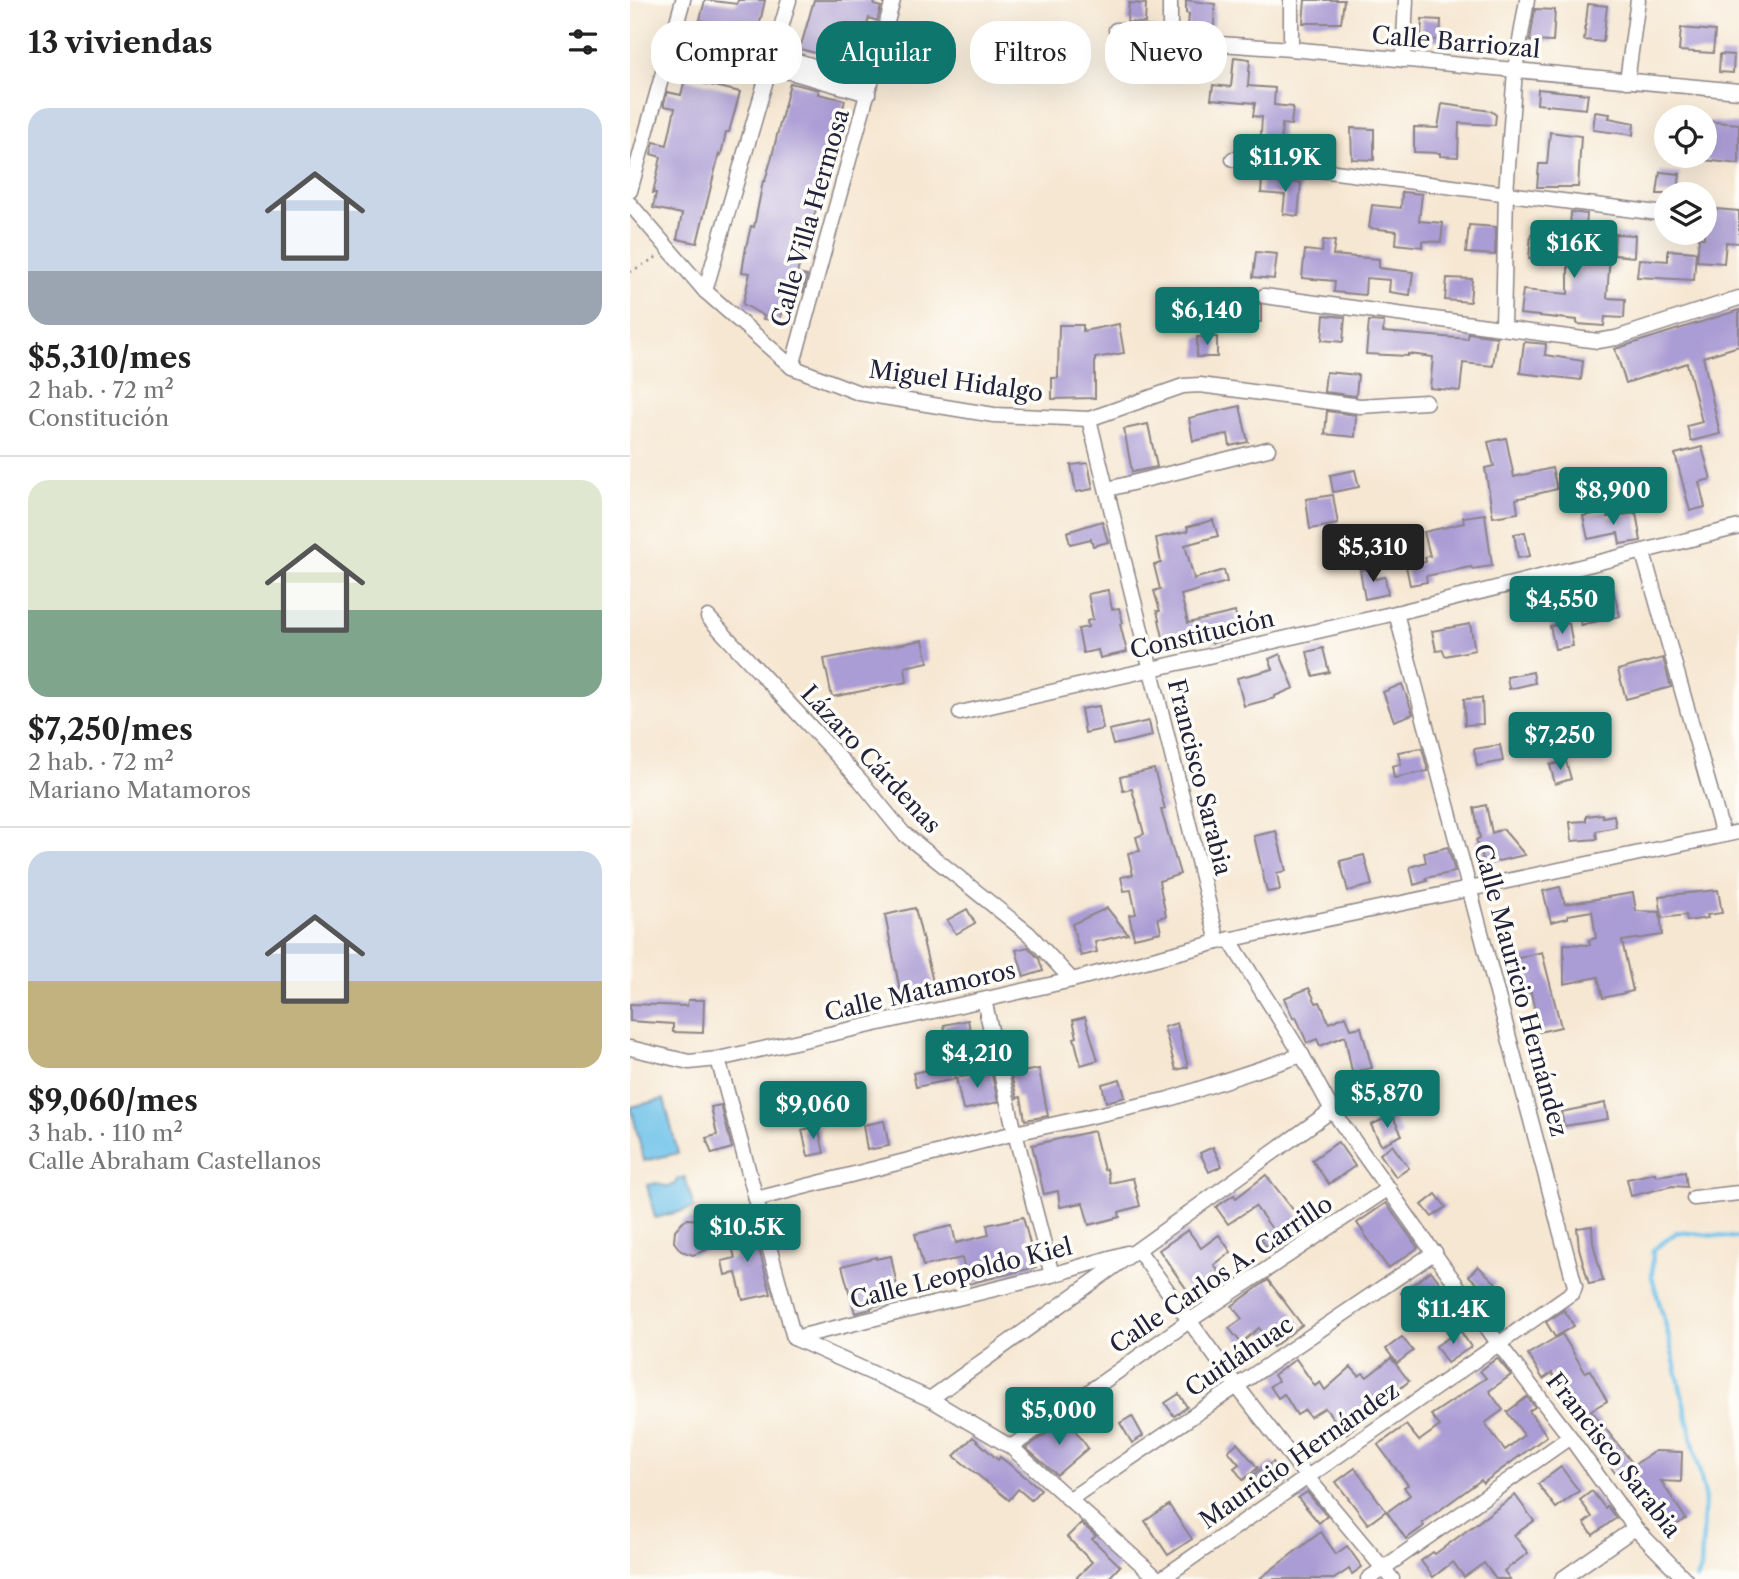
<!DOCTYPE html>
<html lang="es">
<head>
<meta charset="utf-8">
<style>
	body { margin:0; font-family:"Libre Caslon Text",serif; background:#f2f2f2; color:#222; height:100vh; display:flex; flex-direction:column; font-size:26px; white-space:nowrap }
	* { box-sizing:border-box; margin:0 }
	p { font-size:23px; color:#767676 }
	.icon { flex:none; width:38px; height:38px; fill:none; stroke:currentColor; stroke-width:2; stroke-linecap:round; stroke-linejoin:round }
	.map { position:relative; flex:1; overflow:hidden }
	.side { display:flex; flex-direction:column; background:#fff; width:630px }
	.side>* { flex:none }
	.hud { position:absolute; left:21px; top:21px; width:665px; height:63px; display:flex; gap:14px }
	.fabs { position:absolute; left:1024px; top:105px; display:grid; gap:14px }
	.fabs a { display:grid; place-items:center; width:63px; height:63px; border-radius:50%; background:#fff; box-shadow:0 7px 28px #0002; font-size:35px }
	.price { position:absolute; translate:-50% -60px; padding:0 16px; border-radius:7px; background:#0f766e; color:#fff; font-size:23px; line-height:46px; filter:drop-shadow(0 2px 4px #0008) }
	.price::after { content:''; position:absolute; left:50%; top:42px; width:21px; height:16px; margin-left:-10px; background:inherit; clip-path:polygon(0 0,100% 0,50% 100%) }
	.price.selected { background:#222; color:#fff }
	ul { padding:0; list-style:none }
	li { display:grid; align-content:center; gap:14px; height:371px; padding:0 28px }
	li+li { border-top:2px solid #e0e0e0 }
	li span { display:grid; place-items:center; height:217px; border-radius:21px; color:#555 }
	li>.icon { margin-inline-start:auto }
	span .icon { width:126px; height:126px; fill:#fffc; stroke-width:1 }
	li b { font-size:30px }
	h2 { display:flex; justify-content:space-between; align-items:center; height:84px; padding:0 28px; font-size:30px }
	.pill { padding:0 24px; border-radius:28px; background:#fff; box-shadow:0 7px 28px #0002; font-size:24px; line-height:63px }
	.pill.selected { background:#0f766e; color:#fff }
	main { display:flex; flex:1; min-height:0 }
	.map>svg:first-child { display:block }
	.water { fill:#6cc1e9; stroke:#477292; stroke-width:2 }
	.lines { fill:none; stroke-linecap:round; stroke-linejoin:round }
	.stream { stroke:#6cc1e9; stroke-width:4.5 }
	.building { fill:#aa9cd4 }
	.street-casing { stroke:#8c8486; stroke-width:17 }
	.path { stroke:#8c8486; stroke-width:2.5; stroke-dasharray:2 5; stroke-linecap:butt }
	.street { stroke:#fff; stroke-width:14 }
	.labels { text-anchor:middle; dominant-baseline:central; stroke-width:7; stroke-linejoin:round; paint-order:stroke }
	.street-label { font-size:24px; fill:#22223b; stroke:#fdfcf7 }
</style>
</head>
<body>
<main>
<section class="side">
<h2>13 viviendas<svg class="icon" aria-label="filters" viewBox="0 0 24 24"><path d="M4 7h16M4 17h16"/><circle cx="9" cy="7" r="2"/><circle cx="15" cy="17" r="2"/></svg></h2>
<ul>
<li><span style="background:linear-gradient(#c9d6e8 75%,#9aa5b1 0)"><svg class="icon" aria-label="home" viewBox="0 0 24 24"><path d="M3 11l9-7 9 7M6 9v11h12V9"/></svg></span><div><b>$5,310/mes</b><p>2 hab. · 72 m²</p><p>Constitución</p></div></li>
<li><span style="background:linear-gradient(#dfe7d0 60%,#7fa58c 0)"><svg class="icon" aria-label="home" viewBox="0 0 24 24"><path d="M3 11l9-7 9 7M6 9v11h12V9"/></svg></span><div><b>$7,250/mes</b><p>2 hab. · 72 m²</p><p>Mariano Matamoros</p></div></li>
<li><span style="background:linear-gradient(#c9d6e8 60%,#c2b280 0)"><svg class="icon" aria-label="home" viewBox="0 0 24 24"><path d="M3 11l9-7 9 7M6 9v11h12V9"/></svg></span><div><b>$9,060/mes</b><p>3 hab. · 110 m²</p><p>Calle Abraham Castellanos</p></div></li>
</ul>
</section>
<div class="map">
<svg width="1109" height="1579" viewBox="0 0 1109 1579">
	<rect width="100%" height="100%" fill="#fdfcf7"/>
	<filter id="ink" filterUnits="userSpaceOnUse"><feTurbulence type="fractalNoise" baseFrequency=".0143" numOctaves="2"/><feDisplacementMap in="SourceGraphic" scale="14" xChannelSelector="R" yChannelSelector="G"/><feConvolveMatrix kernelMatrix="1 2 1 2 8 2 1 2 1" color-interpolation-filters="sRGB"/></filter>
	<filter id="wash" filterUnits="userSpaceOnUse"><feTurbulence type="fractalNoise" baseFrequency=".00686" numOctaves="4" result="noise"/><feDisplacementMap in="SourceGraphic" scale="28" xChannelSelector="R" yChannelSelector="G"/><feGaussianBlur stdDeviation="1.57" result="paint"/><feColorMatrix in="noise" values="0 0 0 0 0 0 0 0 0 0 0 0 0 0 0 0 0 1.4 0 .05"/><feComposite in="paint" operator="in"/></filter>
	<g filter="url(#wash)">
		<rect width="100%" height="100%" fill="#f6e7d2"/>
		<g class="water">
			<polygon points="34,1099 48,1153 14,1161 1,1107"/>
			<path d="M55,1177L64,1208L25,1218L17,1185L27,1183C34,1187 38,1187 45,1184L47,1179Z"/>
		</g>
		<g class="lines">
			<polyline class="stream" points="1067,1579 1071,1569 1075,1495 1037,1330 1022,1277 1023,1250 1047,1232 1109,1238"/>
		</g>
		<g id="blocks">
			<g class="building">
				<polygon points="75,0 107,4 108,0 135,0 129,27 140,31 137,42 99,31 100,27 70,20"/>
				<polygon points="184,0 245,0 244,5 251,7 247,21 239,18 236,28 233,27 224,68 193,58 193,55 170,49"/>
				<polygon points="556,0 585,4 584,26 558,26 559,14 556,13"/>
				<polygon points="675,0 714,0 711,23 673,23"/>
				<polygon points="499,3 516,4 515,23 497,22"/>
				<polygon points="958,4 977,6 973,42 954,40"/>
				<polygon points="905,9 925,10 923,42 900,41"/>
				<polygon points="792,19 811,20 810,40 791,39"/>
				<polygon points="1051,28 1085,31 1083,53 1049,51"/>
				<polygon points="519,47 532,48 530,69 517,68"/>
				<polygon points="1090,54 1104,55 1103,73 1089,72"/>
				<polygon points="604,57 620,59 618,86 645,88 644,105 663,107 661,125 652,124 651,151 630,151 632,117 623,116 625,103 581,99 583,85 601,87"/>
				<polygon points="55,79 110,92 99,132 96,132 91,155 89,154 67,243 47,239 52,214 23,208 26,193 23,193 31,157 21,154 24,142 37,145 45,108 34,106 34,103 37,92 51,95"/>
				<polygon points="160,83 189,90 188,94 215,100 211,116 208,115 176,251 173,250 167,274 177,276 173,292 160,289 156,306 152,305 150,321 133,319 134,316 113,304 120,273 112,272 116,247 121,226 124,227 133,181 135,181 141,160"/>
				<polygon points="908,89 958,94 956,109 907,104"/>
				<polygon points="812,104 861,111 866,115 865,125 829,123 828,157 810,156 810,153 784,152 784,127 808,128"/>
				<polygon points="965,112 980,114 979,118 1004,123 1003,135 963,130"/>
				<polygon points="1074,121 1109,124 1109,164 1074,160"/>
				<polygon points="721,128 744,129 744,160 722,159"/>
				<polygon points="920,132 951,136 948,187 907,187 909,164 917,164"/>
				<polygon points="1030,172 1050,174 1048,194 1027,194"/>
				<polygon points="632,179 671,183 668,216 653,214 655,195 631,193"/>
				<polygon points="772,192 792,194 789,221 813,223 811,242 792,241 792,247 766,244 767,231 739,228 742,205 771,208"/>
				<polygon points="1074,208 1109,211 1109,243 1096,242 1094,263 1067,261 1069,238 1074,238"/>
				<polygon points="941,212 957,214 954,252 980,254 977,298 995,299 994,318 975,317 974,326 947,324 947,320 890,314 893,290 938,294 938,263 899,259 901,234 939,238"/>
				<polygon points="839,225 866,227 865,255 836,253"/>
				<polygon points="985,234 1005,235 1004,257 984,255"/>
				<polygon points="693,240 705,241 703,255 749,259 749,268 783,272 780,295 759,292 760,280 736,278 735,295 704,292 705,281 672,278 675,250 692,252"/>
				<polygon points="1038,250 1066,252 1064,280 1007,277 1009,259 1038,261"/>
				<polygon points="626,252 647,254 644,279 623,277"/>
				<polygon points="817,278 842,279 840,302 815,300"/>
				<polygon points="613,302 627,302 631,305 631,322 613,322"/>
				<polygon points="1109,310 1109,346 1073,357 1090,434 1061,441 1057,426 1072,422 1057,363 996,383 985,349"/>
				<polygon points="694,315 715,317 713,342 692,340"/>
				<polygon points="739,321 754,322 753,332 838,339 838,333 867,337 863,366 833,363 830,391 800,388 803,357 778,354 778,356 736,354"/>
				<polygon points="489,324 494,353 465,358 465,398 422,399 422,378 428,378 429,325 453,325 453,331"/>
				<rect x="567" y="337" width="20" height="20"/>
				<polygon points="894,342 916,344 915,355 953,361 951,380 890,373"/>
				<polygon points="696,372 728,375 726,396 694,392"/>
				<polygon points="610,406 618,442 600,446 598,434 563,441 559,418"/>
				<polygon points="697,411 726,415 725,437 695,434"/>
				<polygon points="518,424 527,467 502,472 494,429"/>
				<polygon points="876,438 884,477 922,468 927,489 886,499 888,513 863,517 855,468 864,466 858,442"/>
				<polygon points="1072,447 1081,479 1069,482 1075,507 1060,511 1045,454"/>
				<polygon points="458,463 463,489 446,492 441,465"/>
				<polygon points="725,470 729,487 703,492 700,475"/>
				<polygon points="703,495 708,524 680,529 676,499"/>
				<polygon points="977,511 978,517 1006,513 1011,541 990,544 988,533 958,539 953,516"/>
				<polygon points="855,514 862,566 842,569 841,567 796,576 797,582 780,585 776,566 796,562 795,557 800,556 794,532 834,523 833,517"/>
				<polygon points="583,520 588,536 555,545 564,579 594,570 597,582 551,595 558,623 605,612 611,636 582,643 579,633 535,646 527,611 530,611 524,591 530,589 524,565 531,563 526,538 558,531 557,527"/>
				<polygon points="472,521 478,542 463,546 461,539 440,544 437,532"/>
				<polygon points="895,532 900,556 888,558 884,534"/>
				<polygon points="743,568 745,579 755,577 758,594 735,599 730,570"/>
				<polygon points="982,585 990,616 951,625 944,597"/>
				<polygon points="478,590 482,609 489,608 493,623 490,624 497,652 470,658 468,650 453,653 448,629 458,627 457,621 463,619 458,594"/>
				<polygon points="939,623 943,646 925,649 920,626"/>
				<polygon points="840,624 845,650 815,656 813,650 806,651 802,631"/>
				<polygon points="293,640 298,662 275,667 277,682 202,697 194,659"/>
				<polygon points="693,648 699,672 683,676 677,652"/>
				<polygon points="650,654 664,688 645,696 645,698 614,706 607,678 643,669 639,659"/>
				<polygon points="1033,658 1041,687 996,699 988,670"/>
				<polygon points="903,672 905,683 879,689 877,677"/>
				<polygon points="772,684 783,714 764,721 753,692"/>
				<polygon points="852,698 853,724 835,725 834,699"/>
				<polygon points="469,706 473,729 455,733 451,709"/>
				<polygon points="519,721 522,736 483,745 479,730"/>
				<polygon points="870,745 873,761 847,766 844,749"/>
				<polygon points="792,748 798,771 764,778 762,766 771,764 768,752"/>
				<polygon points="936,761 941,779 925,784 920,765"/>
				<polygon points="524,769 535,809 531,810 550,874 529,881 536,916 528,918 531,932 504,938 499,915 506,914 501,890 494,891 491,877 503,875 498,853 510,851 506,837 514,834 502,789 493,791 490,777"/>
				<polygon points="856,805 862,833 873,829 895,855 855,864 846,840 850,838 844,808"/>
				<polygon points="972,814 973,817 984,815 986,827 966,831 967,839 942,841 940,822 956,821 956,816"/>
				<polygon points="646,831 656,871 647,873 650,890 637,892 624,836"/>
				<polygon points="818,847 825,872 796,878 797,881 784,885 780,867 796,862 794,853"/>
				<polygon points="734,855 742,885 718,891 710,861"/>
				<polygon points="930,887 935,904 1003,893 1006,911 1030,912 1032,935 992,941 1003,991 973,998 968,977 934,984 934,944 960,945 959,940 966,938 962,911 938,915 938,918 921,922 913,891"/>
				<polygon points="1088,890 1092,913 1077,915 1078,918 1057,921 1056,915 1032,918 1029,896"/>
				<polygon points="285,908 305,990 271,996 255,915"/>
				<polygon points="477,908 498,934 465,942 467,952 451,956 442,924"/>
				<polygon points="337,909 345,923 326,934 317,920"/>
				<polygon points="398,947 409,959 413,971 394,977 386,950"/>
				<polygon points="912,952 931,1027 909,1032 901,992 887,996 878,961"/>
				<polygon points="679,988 686,1003 690,1002 699,1023 716,1016 721,1029 731,1027 742,1068 722,1072 715,1036 690,1046 687,1039 677,1043 666,1017 663,1018 654,998"/>
				<polygon points="58,1000 74,1000 73,1033 43,1032 43,1024 0,1021 0,1004 57,1006"/>
				<polygon points="455,1017 468,1060 451,1065 444,1038 447,1037 443,1020"/>
				<polygon points="338,1020 343,1045 319,1050 314,1025"/>
				<polygon points="547,1023 558,1067 546,1070 534,1027"/>
				<polygon points="322,1065 325,1079 286,1087 283,1073"/>
				<polygon points="409,1069 418,1116 395,1120 391,1097 387,1098 381,1074"/>
				<polygon points="361,1071 368,1102 333,1110 326,1078"/>
				<polygon points="490,1079 495,1097 476,1102 472,1084"/>
				<polygon points="975,1103 978,1119 934,1126 931,1112"/>
				<polygon points="91,1105 102,1148 82,1154 76,1138 87,1135 81,1107"/>
				<polygon points="762,1115 772,1135 751,1145 741,1125"/>
				<polygon points="254,1121 259,1146 237,1150 233,1125"/>
				<polygon points="188,1126 194,1153 178,1156 172,1130"/>
				<polygon points="464,1131 474,1170 477,1169 480,1183 503,1178 510,1206 489,1212 490,1217 459,1225 453,1203 430,1207 428,1191 414,1194 402,1145"/>
				<polygon points="708,1142 725,1166 699,1184 682,1160"/>
				<polygon points="762,1145 779,1168 766,1177 750,1154"/>
				<polygon points="583,1147 592,1166 579,1172 570,1153"/>
				<polygon points="1055,1172 1057,1187 1042,1186 1001,1196 997,1179 1025,1173 1026,1176"/>
				<polygon points="636,1175 675,1225 642,1253 631,1239 643,1230 625,1206 598,1224 586,1207 604,1195 606,1198"/>
				<polygon points="806,1194 816,1207 802,1217 792,1205"/>
				<polygon points="756,1203 788,1248 758,1268 727,1223"/>
				<polygon points="393,1217 406,1267 338,1284 332,1258 293,1266 285,1234 322,1226 326,1243 359,1235 357,1225"/>
				<polygon points="58,1219 70,1220 82,1235 76,1250 63,1255 51,1251 44,1242 45,1230 53,1221"/>
				<polygon points="123,1226 141,1294 113,1300 106,1273 95,1275 92,1261 105,1258 98,1232"/>
				<polygon points="962,1226 963,1243 973,1281 959,1284 949,1248 947,1228"/>
				<polygon points="558,1230 571,1248 589,1235 601,1252 584,1265 597,1283 567,1304 529,1250"/>
				<polygon points="261,1256 270,1301 241,1307 241,1309 225,1313 212,1266 246,1257 246,1259"/>
				<polygon points="848,1266 866,1283 857,1293 839,1276"/>
				<polygon points="801,1271 823,1300 793,1323 771,1293"/>
				<polygon points="638,1280 672,1325 643,1347 629,1328 611,1343 599,1328 612,1319 602,1306"/>
				<polygon points="934,1310 944,1326 925,1337 916,1322"/>
				<polygon points="830,1330 841,1347 817,1363 806,1346"/>
				<polygon points="932,1334 955,1372 960,1370 977,1401 961,1410 1004,1465 1025,1451 1052,1452 1051,1482 1031,1481 1056,1519 1036,1531 1010,1492 1003,1496 988,1472 986,1474 956,1435 922,1373 913,1379 898,1354"/>
				<polygon points="772,1337 783,1351 767,1363 756,1349"/>
				<polygon points="761,1358 779,1381 716,1434 695,1408 680,1417 675,1410 667,1415 654,1394 648,1398 640,1386 648,1381 644,1375 666,1359 685,1386 690,1382 695,1390 721,1367 729,1376 733,1373 737,1377"/>
				<polygon points="867,1358 881,1375 859,1391 873,1410 855,1423 875,1450 894,1435 877,1412 897,1397 905,1407 899,1411 917,1436 853,1483 851,1480 792,1523 794,1526 776,1539 757,1512 780,1495 774,1487 778,1485 748,1445 776,1425 789,1441 810,1426 801,1415 856,1378 850,1371"/>
				<polygon points="549,1394 557,1407 544,1416 535,1403"/>
				<polygon points="502,1416 513,1436 502,1443 490,1423"/>
				<polygon points="437,1419 458,1448 427,1475 396,1448"/>
				<polygon points="343,1437 368,1460 370,1457 411,1489 401,1500 388,1489 379,1500 324,1456"/>
				<polygon points="607,1443 628,1468 613,1480 604,1468 609,1464 598,1451"/>
				<polygon points="643,1462 654,1480 635,1492 624,1474"/>
				<polygon points="931,1467 949,1491 926,1508 908,1484"/>
				<polygon points="725,1468 756,1511 738,1524 706,1482"/>
				<polygon points="962,1491 975,1508 977,1506 986,1518 963,1535 954,1523 962,1517 950,1500"/>
				<polygon points="677,1492 697,1516 689,1523 668,1498"/>
				<polygon points="885,1495 904,1521 884,1535 898,1553 874,1571 880,1579 866,1579 854,1563 834,1577 823,1562 803,1577 791,1561 803,1552 805,1554"/>
				<polygon points="539,1505 562,1539 538,1555 515,1521"/>
				<polygon points="451,1523 466,1536 462,1539 490,1566 478,1579 445,1579 462,1562 437,1537"/>
				<polygon points="691,1532 706,1554 717,1546 732,1567 722,1574 719,1569 704,1579 629,1579"/>
			</g>
		</g>
	</g>
	<g filter="url(#ink)">
		<use href="#blocks" fill-opacity="0" stroke="#8c8486" stroke-width="2"/>
		<g class="lines">
			<g class="street-casing">
				<g id="street">
					<polyline points="661,0 661,49"/>
					<polyline points="47,25 241,83"/>
					<polyline points="486,30 540,36 548,41 661,49 1109,91"/>
					<polyline points="540,36 540,0"/>
					<polyline points="43,39 238,94"/>
					<polyline points="773,60 776,0"/>
					<polyline points="997,81 1008,0"/>
					<polyline points="603,159 1036,214"/>
					<polyline points="0,191 53,0"/>
					<polyline points="0,204 75,291 162,367 229,393 364,415 459,419 553,386 570,385 730,406 796,402"/>
					<polyline points="75,291 159,0"/>
					<polyline points="634,296 968,341 986,338 1109,298"/>
					<polyline points="873,327 876,193 885,70 897,0"/>
					<polyline points="162,367 263,0"/>
					<polyline points="459,419 588,942"/>
					<polyline points="478,489 638,449"/>
					<polyline points="1013,553 1093,835"/>
					<polyline points="78,617 230,780 273,833 399,934 442,980"/>
					<polyline points="330,713 766,613 1109,527"/>
					<polyline points="599,939 672,1055 702,1110 868,1343 940,1437 1005,1528 1055,1579"/>
					<polyline points="354,1000 385,1133 422,1275"/>
					<polyline points="0,1048 59,1062 88,1059 442,980 588,942 1109,832"/>
					<polyline points="88,1059 164,1338"/>
					<polyline points="1064,1198 1109,1193"/>
					<polyline points="126,1199 385,1133 539,1099 672,1055"/>
					<polyline points="508,1250 606,1385 677,1477 762,1579"/>
					<polyline points="164,1338 300,1399 381,1447 528,1579"/>
					<polyline points="164,1338 422,1275 497,1253"/>
					<polyline points="300,1399 702,1110"/>
					<polyline points="381,1447 559,1321 759,1188"/>
					<polyline points="440,1499 805,1252"/>
					<polyline points="531,1579 943,1292 945,1286 766,613"/>
					<polyline points="738,1579 940,1437"/>
					<polyline points="932,1579 1005,1528"/>
				</g>
			</g>
			<polyline class="path" points="0,272 27,257"/>
			<use href="#street" class="street"/>
		</g>
	</g>
	<g class="labels">
		<g class="street-label">
			<text transform="translate(826 42) rotate(5)">Calle Barriozal</text>
			<text transform="translate(180 218) rotate(-74)">Calle Villa Hermosa</text>
			<text transform="translate(326 381) rotate(8)">Miguel Hidalgo</text>
			<text transform="translate(572 634) rotate(-13)">Constitución</text>
			<text transform="translate(241 759) rotate(47)">Lázaro Cárdenas</text>
			<text transform="translate(570 777) rotate(76)">Francisco Sarabia</text>
			<text transform="translate(891 990) rotate(75)">Calle Mauricio Hernández</text>
			<text transform="translate(290 991) rotate(-13)">Calle Matamoros</text>
			<text transform="translate(331 1273) rotate(-14)">Calle Leopoldo Kiel</text>
			<text transform="translate(591 1274) rotate(-34)">Calle Carlos A. Carrillo</text>
			<text transform="translate(609 1356) rotate(-34)">Cuitláhuac</text>
			<text transform="translate(669 1455) rotate(-35)">Mauricio Hernández</text>
			<text transform="translate(984 1455) rotate(52)">Francisco Sarabia</text>
		</g>
	</g>
</svg>
<div class="fabs">
<a><svg class="icon" aria-label="locate" viewBox="0 0 24 24"><circle cx="12" cy="12" r="6"/><path d="M12 2v4M12 18v4M2 12h4M18 12h4"/></svg></a>
<a><svg class="icon" aria-label="layers" viewBox="0 0 24 24"><path d="M12 4l9 5-9 5-9-5zM3 14l9 5 9-5"/></svg></a>
</div>
<b class="price" style="left:655px;top:194px">$11.9K</b>
<b class="price" style="left:944px;top:280px">$16K</b>
<b class="price" style="left:577px;top:347px">$6,140</b>
<b class="price" style="left:983px;top:527px">$8,900</b>
<b class="price selected" style="left:743px;top:584px">$5,310</b>
<b class="price" style="left:932px;top:636px">$4,550</b>
<b class="price" style="left:930px;top:772px">$7,250</b>
<b class="price" style="left:347px;top:1090px">$4,210</b>
<b class="price" style="left:757px;top:1130px">$5,870</b>
<b class="price" style="left:183px;top:1141px">$9,060</b>
<b class="price" style="left:117px;top:1264px">$10.5K</b>
<b class="price" style="left:823px;top:1346px">$11.4K</b>
<b class="price" style="left:429px;top:1447px">$5,000</b>
<div class="hud">
<a class="pill">Comprar</a>
<a class="pill selected">Alquilar</a>
<a class="pill">Filtros</a>
<a class="pill">Nuevo</a>
</div>
</div>
</main>
</body>
</html>
